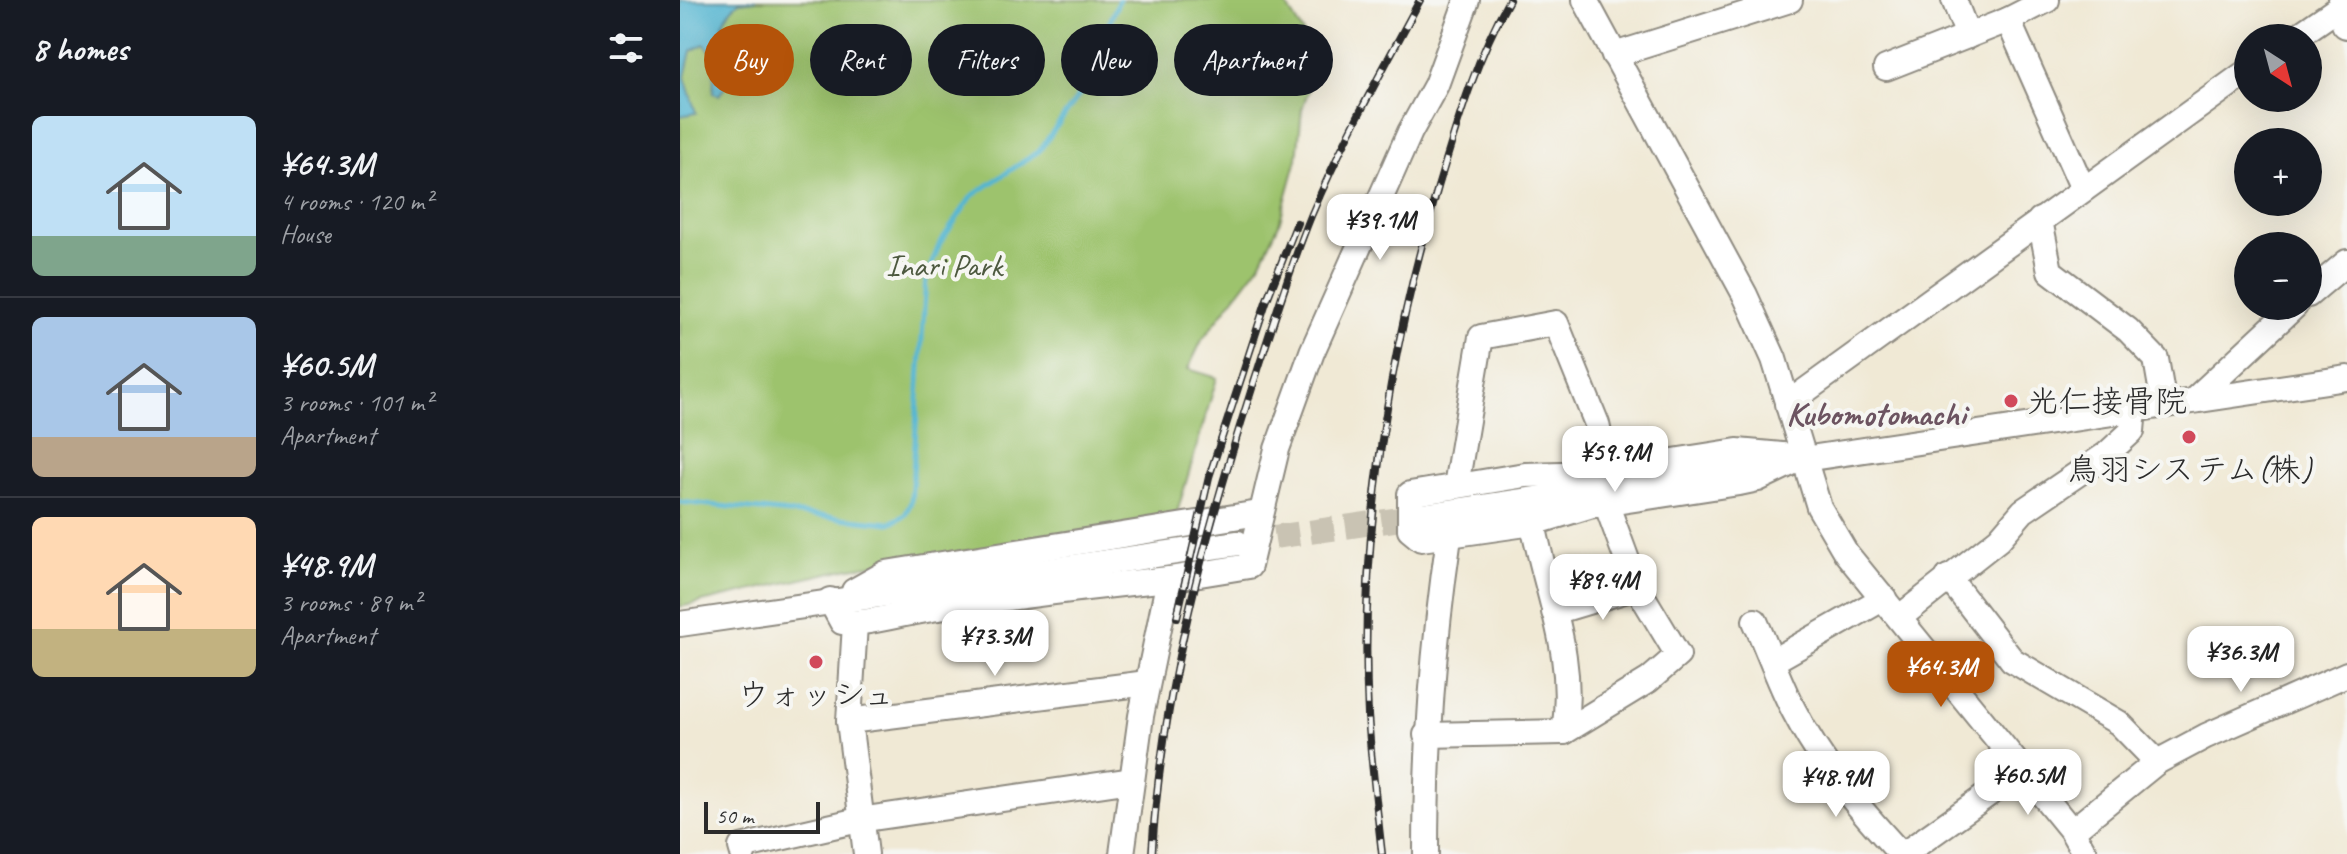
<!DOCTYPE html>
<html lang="en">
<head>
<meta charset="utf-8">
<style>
	body { margin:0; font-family:Caveat,"Klee One",sans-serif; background:#20242c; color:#f1f3f6; height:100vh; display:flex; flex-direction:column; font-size:30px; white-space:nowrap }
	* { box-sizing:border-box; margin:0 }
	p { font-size:26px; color:#9ea1a6 }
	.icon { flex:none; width:44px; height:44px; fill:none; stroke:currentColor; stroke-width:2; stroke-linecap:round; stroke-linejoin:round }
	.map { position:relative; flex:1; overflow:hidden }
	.side { display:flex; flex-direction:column; background:#171b24; width:680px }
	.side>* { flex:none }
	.guide { position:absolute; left:24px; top:24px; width:760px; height:72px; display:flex; gap:16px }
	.needle { width:52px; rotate:144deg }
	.controls { position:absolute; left:1554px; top:24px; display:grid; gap:16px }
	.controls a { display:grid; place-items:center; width:88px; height:88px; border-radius:50%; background:#171b24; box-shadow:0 8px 32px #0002; font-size:40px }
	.scale { position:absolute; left:24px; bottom:20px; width:116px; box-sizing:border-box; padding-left:8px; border:4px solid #2b2b2b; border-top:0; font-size:22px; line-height:28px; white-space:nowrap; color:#2b2b2b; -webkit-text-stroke:6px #f6f6f2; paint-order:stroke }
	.price { position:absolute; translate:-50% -68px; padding:0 18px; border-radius:16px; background:#fff; color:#222; font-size:26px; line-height:52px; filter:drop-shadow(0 2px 4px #0008) }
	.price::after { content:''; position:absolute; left:50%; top:48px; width:24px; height:18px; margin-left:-12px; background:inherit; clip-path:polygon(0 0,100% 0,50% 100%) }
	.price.on { background:#b45309; color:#fff }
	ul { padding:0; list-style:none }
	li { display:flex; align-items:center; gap:24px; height:200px; padding:0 32px }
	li+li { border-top:2px solid #363941 }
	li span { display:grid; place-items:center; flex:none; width:224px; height:160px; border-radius:12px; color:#555 }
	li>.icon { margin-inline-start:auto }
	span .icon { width:96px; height:96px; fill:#fffc; stroke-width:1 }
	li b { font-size:34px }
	h2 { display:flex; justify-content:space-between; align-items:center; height:96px; padding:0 32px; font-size:34px }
	.chip { padding:0 28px; border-radius:36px; background:#171b24; box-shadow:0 8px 32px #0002; font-size:28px; line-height:72px }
	.chip.on { background:#b45309; color:#fff }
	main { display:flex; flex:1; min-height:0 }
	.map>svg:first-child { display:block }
	.green { fill:#9dc36d; stroke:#64774c; stroke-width:2 }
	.water { fill:#52b5d1; stroke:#3e707e; stroke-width:2 }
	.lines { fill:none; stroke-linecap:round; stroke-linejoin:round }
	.stream { stroke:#52b5d1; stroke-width:5 }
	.minor-tunnel { stroke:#c9c3b3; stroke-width:24; stroke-dasharray:24 12; stroke-linecap:butt }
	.minor-casing { stroke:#8e8a80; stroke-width:28 }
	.major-casing { stroke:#8e8a80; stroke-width:34 }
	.minor { stroke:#fff; stroke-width:24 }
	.major { stroke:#fff; stroke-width:30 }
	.rail-casing { stroke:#2b2b2b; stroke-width:8 }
	.rail { stroke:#f6f6f2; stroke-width:5; stroke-dasharray:15; stroke-linecap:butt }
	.poi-dot { fill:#d1495b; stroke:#f6f6f2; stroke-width:3 }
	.labels { text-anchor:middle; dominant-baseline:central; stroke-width:8; stroke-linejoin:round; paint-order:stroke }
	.park-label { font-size:32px; fill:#4d593f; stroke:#f6f6f2 }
	.poi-label { font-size:32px; fill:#2b2b2b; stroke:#f6f6f2 }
	.neighbourhood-label { font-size:34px; font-weight:bold; fill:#6c5461; stroke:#f6f6f2 }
</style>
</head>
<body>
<main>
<section class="side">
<h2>8 homes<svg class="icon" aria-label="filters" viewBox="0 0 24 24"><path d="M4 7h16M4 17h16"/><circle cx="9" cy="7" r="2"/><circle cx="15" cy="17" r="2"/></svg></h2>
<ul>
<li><span style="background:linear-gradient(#bfe0f5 75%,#7fa58c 0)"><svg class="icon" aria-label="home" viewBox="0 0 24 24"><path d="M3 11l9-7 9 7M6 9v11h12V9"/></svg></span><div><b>¥64.3M</b><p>4 rooms · 120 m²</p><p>House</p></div></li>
<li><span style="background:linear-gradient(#a9c7e8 75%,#b9a48a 0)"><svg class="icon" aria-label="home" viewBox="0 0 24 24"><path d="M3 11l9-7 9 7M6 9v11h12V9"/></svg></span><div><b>¥60.5M</b><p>3 rooms · 101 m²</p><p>Apartment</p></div></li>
<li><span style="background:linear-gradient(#ffd9b3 70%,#c2b280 0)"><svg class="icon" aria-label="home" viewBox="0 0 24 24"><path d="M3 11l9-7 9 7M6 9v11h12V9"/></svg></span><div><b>¥48.9M</b><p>3 rooms · 89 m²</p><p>Apartment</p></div></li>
</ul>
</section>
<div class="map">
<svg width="1667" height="854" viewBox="0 0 1667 854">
	<rect width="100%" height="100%" fill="#f6f6f2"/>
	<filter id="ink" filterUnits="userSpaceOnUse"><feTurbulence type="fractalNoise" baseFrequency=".0125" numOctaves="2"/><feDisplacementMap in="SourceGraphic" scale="16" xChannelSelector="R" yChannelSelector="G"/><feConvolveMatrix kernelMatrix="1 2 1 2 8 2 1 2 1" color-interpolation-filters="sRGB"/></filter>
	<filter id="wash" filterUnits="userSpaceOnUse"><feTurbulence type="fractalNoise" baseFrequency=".006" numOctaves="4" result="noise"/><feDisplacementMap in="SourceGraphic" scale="32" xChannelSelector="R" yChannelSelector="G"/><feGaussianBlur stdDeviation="1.8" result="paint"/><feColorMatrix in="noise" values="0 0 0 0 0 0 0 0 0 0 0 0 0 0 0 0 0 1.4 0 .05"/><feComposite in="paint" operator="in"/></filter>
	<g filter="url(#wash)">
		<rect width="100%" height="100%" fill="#f0e9d5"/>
		<polygon class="green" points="0,0 603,0 635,53 631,83 622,109 617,159 599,224 580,264 522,340 508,369 537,378 496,516 491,522 170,568 0,607"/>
		<path class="water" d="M0,0H76L59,2C29,26 46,51 49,82L39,95L33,93L35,55L24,44L11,51L5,77L16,113L0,116Z"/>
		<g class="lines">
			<polyline class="stream" points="0,502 210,523 225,515 231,502 246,278 260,243 292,196 359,151 399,95 439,0"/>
		</g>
	</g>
	<g filter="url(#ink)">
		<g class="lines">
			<polyline class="minor-tunnel" points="559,542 742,516"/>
			<g class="minor-casing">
				<g id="minor">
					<polyline points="905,0 1065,295 1094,359 1139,507 1166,553 1392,831 1405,854"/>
					<polyline points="1274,0 1288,36"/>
					<polyline points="1367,0 1328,20 1403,189"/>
					<polyline points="1615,38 1667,2"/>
					<polyline points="934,55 1110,0"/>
					<polyline points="1206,68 1328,20"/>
					<polyline points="1360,220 1370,271 1448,330 1476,359 1484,405"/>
					<polyline points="1628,295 1667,262"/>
					<polyline points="1514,400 1615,306"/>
					<polyline points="1107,404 1568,71"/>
					<polygon points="1057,451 1124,457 1078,479 1059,483 909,506 853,523 741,539 730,530 730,494 845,475 916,473"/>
					<polyline points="776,486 801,337 876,323 917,424 927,471"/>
					<polyline points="742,516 1667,378"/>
					<path d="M853,523C867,597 896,655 884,732"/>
					<polyline points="1268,577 1332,660 1439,723 1477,762"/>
					<polyline points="174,591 206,573 579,513"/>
					<path d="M150,600L162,622C183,626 227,612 252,609C331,597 409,587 489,579"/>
					<polyline points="874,612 957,587"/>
					<polyline points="1220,617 1319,539 1343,511 1427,454 1452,431 1454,409"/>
					<path d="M1075,621C1088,650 1099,682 1114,711C1142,765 1180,810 1221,854"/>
					<polyline points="0,624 558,543"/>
					<polyline points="175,624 169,721 186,854"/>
					<polyline points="1093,661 1204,598"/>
					<polyline points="169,721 467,683"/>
					<polyline points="746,735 884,732 969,680 998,655 957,587 926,503"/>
					<polyline points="1392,831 1477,762 1526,736 1667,674"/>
					<polyline points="63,854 61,847 179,820 452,780"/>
					<polyline points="442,854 461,716 489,579 569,566 597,449 632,352 730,132 756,85 787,0"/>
					<path d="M746,854C746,742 753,647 769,537"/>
					<polyline points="1224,854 1341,771"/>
				</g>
			</g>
			<g class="major-casing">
				<polyline id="major" points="1664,0 1667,23"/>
			</g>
			<use href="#minor" class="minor"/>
			<use href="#major" class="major"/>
			<g class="rail-casing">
				<g id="rail">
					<polyline points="497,617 529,477 586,302 617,223"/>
					<path d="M472,854C481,694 525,534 574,382C592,327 609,270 631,216C662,142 702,71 740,0"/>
					<path d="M702,854C697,808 691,761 688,715C679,537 708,357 758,187C777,124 796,58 829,0"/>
				</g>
			</g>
			<use href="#rail" class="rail"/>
		</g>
	</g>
	<g class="poi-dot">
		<circle cx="1331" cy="401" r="8"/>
		<circle cx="1509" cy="437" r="8"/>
		<circle cx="136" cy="662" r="8"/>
	</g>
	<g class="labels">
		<g class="park-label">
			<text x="264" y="265">Inari Park</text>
		</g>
		<g class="poi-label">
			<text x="1347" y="401" text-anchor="start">光仁接骨院</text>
			<text x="1509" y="469">鳥羽システム(株)</text>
			<text x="136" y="694">ウォッシュ</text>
		</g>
		<g class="neighbourhood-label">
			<text x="1196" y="413">Kubomotomachi</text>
		</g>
	</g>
</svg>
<div class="controls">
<a><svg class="needle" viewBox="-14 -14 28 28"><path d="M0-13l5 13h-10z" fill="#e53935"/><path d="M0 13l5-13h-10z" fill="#9ea1a6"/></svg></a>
<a>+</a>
<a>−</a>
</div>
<div class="scale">50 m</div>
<b class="price" style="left:700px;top:262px">¥39.1M</b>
<b class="price" style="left:935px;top:494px">¥59.9M</b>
<b class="price" style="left:923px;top:622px">¥89.4M</b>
<b class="price" style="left:315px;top:678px">¥73.3M</b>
<b class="price" style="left:1561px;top:694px">¥36.3M</b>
<b class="price on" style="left:1261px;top:709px">¥64.3M</b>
<b class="price" style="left:1348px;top:817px">¥60.5M</b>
<b class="price" style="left:1156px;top:819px">¥48.9M</b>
<div class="guide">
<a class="chip on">Buy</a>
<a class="chip">Rent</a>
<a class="chip">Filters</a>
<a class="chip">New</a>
<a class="chip">Apartment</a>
</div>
</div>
</main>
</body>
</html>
